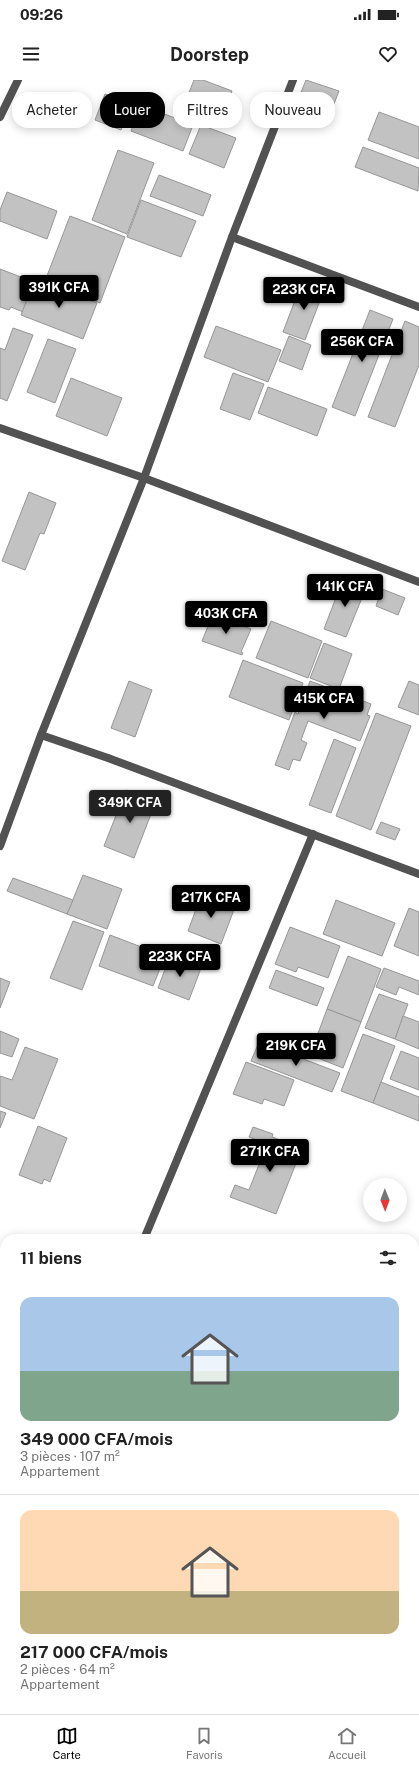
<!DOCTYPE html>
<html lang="fr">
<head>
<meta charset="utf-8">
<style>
	body { margin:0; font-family:"Public Sans",sans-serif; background:#f6f6f6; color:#222; height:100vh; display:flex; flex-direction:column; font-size:15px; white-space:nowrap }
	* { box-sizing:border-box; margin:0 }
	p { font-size:13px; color:#767676 }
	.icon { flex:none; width:22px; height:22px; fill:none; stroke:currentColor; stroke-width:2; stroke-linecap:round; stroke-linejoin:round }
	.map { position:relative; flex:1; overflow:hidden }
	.details { position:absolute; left:0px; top:1154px; width:419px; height:480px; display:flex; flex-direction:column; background:#fff; border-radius:16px 16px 0 0; box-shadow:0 2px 10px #0003 }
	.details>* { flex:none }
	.hud { position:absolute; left:12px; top:12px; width:395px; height:36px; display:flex; gap:8px }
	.needle { width:26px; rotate:179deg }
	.tools { position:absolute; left:363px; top:1098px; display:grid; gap:8px }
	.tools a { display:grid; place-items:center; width:44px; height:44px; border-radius:50%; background:#fff; box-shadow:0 2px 10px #0003; font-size:20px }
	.price { position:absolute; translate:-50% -34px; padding:0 9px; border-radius:4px; background:#000; color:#fff; font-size:13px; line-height:26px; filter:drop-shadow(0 1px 2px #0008) }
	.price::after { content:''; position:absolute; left:50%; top:24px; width:12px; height:9px; margin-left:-6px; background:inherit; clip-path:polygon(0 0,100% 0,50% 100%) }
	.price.selected { background:#222; color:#fff }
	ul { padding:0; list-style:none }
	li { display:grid; align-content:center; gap:8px; height:212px; padding:0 20px }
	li+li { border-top:1px solid #e0e0e0 }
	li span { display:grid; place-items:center; height:124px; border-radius:12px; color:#555 }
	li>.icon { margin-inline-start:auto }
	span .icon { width:72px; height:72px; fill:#fffc; stroke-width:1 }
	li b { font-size:17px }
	h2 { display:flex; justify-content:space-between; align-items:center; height:48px; padding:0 20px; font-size:17px }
	.chip { padding:0 14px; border-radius:16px; background:#fff; box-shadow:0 2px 10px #0003; font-size:14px; line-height:36px }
	.chip.selected { background:#000; color:#fff }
	.status { display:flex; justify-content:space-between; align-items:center; height:28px; padding:0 20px; background:#fff; direction:ltr }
	.status svg { height:11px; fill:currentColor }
	header { display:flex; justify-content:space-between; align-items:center; height:52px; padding:0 20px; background:#fff; font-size:18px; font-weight:700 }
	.dock { display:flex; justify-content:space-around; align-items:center; height:56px; border-top:1px solid #e0e0e0; background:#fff; font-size:11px; color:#767676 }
	.dock a { display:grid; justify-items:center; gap:2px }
	.dock .selected { color:#000 }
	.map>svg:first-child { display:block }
	.building { fill:#c2c2c2; stroke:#969696 }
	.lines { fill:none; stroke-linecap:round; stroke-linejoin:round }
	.minor { stroke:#525252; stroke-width:8 }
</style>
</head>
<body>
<div class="status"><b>09:26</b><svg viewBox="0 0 49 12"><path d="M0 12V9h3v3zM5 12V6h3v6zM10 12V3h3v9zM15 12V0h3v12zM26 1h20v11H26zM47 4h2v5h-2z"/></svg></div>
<header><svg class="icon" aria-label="menu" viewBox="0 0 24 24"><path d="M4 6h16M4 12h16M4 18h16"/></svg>Doorstep<svg class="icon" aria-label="heart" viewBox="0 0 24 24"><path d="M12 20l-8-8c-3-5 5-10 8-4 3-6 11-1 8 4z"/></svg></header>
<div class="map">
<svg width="419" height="1634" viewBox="0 0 419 1634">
	<rect width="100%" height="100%" fill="#fff"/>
	<g class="building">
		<polygon points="194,0 203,0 232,11 218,47 181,33"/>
		<polygon points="306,0 339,11 327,42 294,30"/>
		<polygon points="105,14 131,24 121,50 95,40"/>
		<polygon points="141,25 193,45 183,71 131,51"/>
		<polygon points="379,32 419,47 419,79 368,60"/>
		<polygon points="201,45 236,58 224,88 189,74"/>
		<polygon points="363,67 419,88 418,111 355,87"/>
		<polygon points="118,70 154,83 127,154 92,140"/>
		<polygon points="159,95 211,115 203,136 150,116"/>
		<polygon points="7,112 57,131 47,159 0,141 0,130"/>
		<polygon points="141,120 196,141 181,177 127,157"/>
		<polygon points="70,136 125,157 100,223 45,201"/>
		<polygon points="0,189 34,202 23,232 11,227 9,230 0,227"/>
		<polygon points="35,199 97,223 83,259 21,235"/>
		<polygon points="302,202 324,210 305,260 283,252"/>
		<polygon points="370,230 393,239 355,336 332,327"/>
		<polygon points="405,241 419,247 419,285 395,347 368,337"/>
		<polygon points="216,246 281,270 268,302 204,277"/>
		<polygon points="13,248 33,255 7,321 0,318 0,268 5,270"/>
		<polygon points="289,256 311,265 302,290 279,281"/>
		<polygon points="48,259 76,269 55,323 27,312"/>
		<polygon points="233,293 264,304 250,340 220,329"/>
		<polygon points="71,298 122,318 107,356 56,336"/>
		<polygon points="268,307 327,329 317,356 258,333"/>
		<polygon points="29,412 56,423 44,454 40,453 25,490 2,481"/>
		<polygon points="343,499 366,508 346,557 324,549"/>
		<polygon points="382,509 405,518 398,535 376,526"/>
		<polygon points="213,534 251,549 241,572 243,573 242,575 202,561"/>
		<polygon points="271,541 322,561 308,598 256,578"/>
		<polygon points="324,563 352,574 339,609 310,598"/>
		<polygon points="243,580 303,603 289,640 229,617"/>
		<polygon points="129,601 152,610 135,657 111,648"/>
		<polygon points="310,601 371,624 367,635 370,636 360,661 308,641 301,660 307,663 300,681 293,679 289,690 275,685 295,632 298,634"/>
		<polygon points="409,601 419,605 419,635 398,627"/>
		<polygon points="376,633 411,646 371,750 336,736"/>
		<polygon points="334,659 356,668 331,733 309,725"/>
		<polygon points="126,710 156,721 134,778 104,766"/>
		<polygon points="381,742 400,749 395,760 376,753"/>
		<polygon points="83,795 122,809 107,849 67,834"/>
		<polygon points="13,798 73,820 67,834 7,811"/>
		<polygon points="202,813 235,827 221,864 188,851"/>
		<polygon points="336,820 395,843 382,876 323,854"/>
		<polygon points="409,828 419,832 419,876 394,866"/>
		<polygon points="73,841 104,852 82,910 50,898"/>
		<polygon points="290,847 340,866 328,898 298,887 296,892 275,884"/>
		<polygon points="110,855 165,876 153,906 99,886"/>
		<polygon points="170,876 201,888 189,920 158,908"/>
		<polygon points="348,876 381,889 361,942 327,929"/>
		<polygon points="384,888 419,901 419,915 399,907 396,915 376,907"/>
		<polygon points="276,890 324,908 317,926 269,908"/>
		<polygon points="0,898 10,902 0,928"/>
		<polygon points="379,914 408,924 395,959 365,948"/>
		<polygon points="327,929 361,942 343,988 310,975"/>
		<polygon points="403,936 419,942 419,969 395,959"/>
		<polygon points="0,951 19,959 12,977 0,973"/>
		<polygon points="363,954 395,966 373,1023 341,1011"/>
		<polygon points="259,962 340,993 332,1012 251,981"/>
		<polygon points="25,967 58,979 34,1039 0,1026 0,996 12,1000"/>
		<polygon points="401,971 419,978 419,1010 390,999"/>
		<polygon points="246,982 294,1000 284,1026 264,1019 262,1024 233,1014"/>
		<polygon points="381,1002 419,1017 419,1041 373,1023"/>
		<polygon points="0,1031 6,1033 0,1048"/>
		<polygon points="38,1046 67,1058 50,1102 44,1099 42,1104 19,1095"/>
		<polygon points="253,1047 273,1054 272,1057 302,1068 276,1134 230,1117 235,1105 249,1110 267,1064 249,1057"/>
		<polygon points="0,1378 5,1380 5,1413 0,1411"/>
		<polygon points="414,1431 419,1433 419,1465 414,1463"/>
		<polygon points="414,1468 419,1470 419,1505 414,1503"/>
		<polygon points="414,1537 419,1539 418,1612 414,1610"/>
		<polygon points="94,1629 136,1629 143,1632 143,1634 99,1634 93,1632"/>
		<polygon points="153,1629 207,1629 205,1634 161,1634 153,1631"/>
		<polygon points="278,1629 314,1629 312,1634 278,1634 276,1633"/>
		<polygon points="317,1629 351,1629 349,1634 315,1634"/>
		<polygon points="355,1629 376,1629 374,1634 354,1634"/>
	</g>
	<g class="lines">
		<g class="minor">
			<polyline points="0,37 18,0"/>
			<polyline points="232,157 419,227"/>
			<polyline points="0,348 144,398 419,502"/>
			<polyline points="41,655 108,678 419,794"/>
			<polyline points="0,766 41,655 144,398 232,157 293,0"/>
			<polyline points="144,1159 313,754"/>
			<polyline points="414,1192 419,1179"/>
			<polyline points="0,1213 5,1215"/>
			<polyline points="414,1368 419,1370"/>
			<polyline points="241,1634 243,1629"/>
		</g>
	</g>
</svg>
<div class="tools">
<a><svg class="needle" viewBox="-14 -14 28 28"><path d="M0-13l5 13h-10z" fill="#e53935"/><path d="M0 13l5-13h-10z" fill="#767676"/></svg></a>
</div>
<b class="price" style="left:59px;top:229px">391K CFA</b>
<b class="price" style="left:304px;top:231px">223K CFA</b>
<b class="price" style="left:362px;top:283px">256K CFA</b>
<b class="price" style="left:345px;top:528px">141K CFA</b>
<b class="price" style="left:226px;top:555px">403K CFA</b>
<b class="price" style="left:324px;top:640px">415K CFA</b>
<b class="price selected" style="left:130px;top:744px">349K CFA</b>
<b class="price" style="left:211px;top:839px">217K CFA</b>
<b class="price" style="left:180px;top:898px">223K CFA</b>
<b class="price" style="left:296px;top:987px">219K CFA</b>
<b class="price" style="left:270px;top:1093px">271K CFA</b>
<div class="hud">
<a class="chip">Acheter</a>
<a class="chip selected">Louer</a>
<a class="chip">Filtres</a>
<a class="chip">Nouveau</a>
</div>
<section class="details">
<h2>11 biens<svg class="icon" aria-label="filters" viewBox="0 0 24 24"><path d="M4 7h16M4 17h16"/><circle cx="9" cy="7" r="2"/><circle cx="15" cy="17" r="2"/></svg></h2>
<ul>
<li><span style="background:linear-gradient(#a9c7e8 60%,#7fa58c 0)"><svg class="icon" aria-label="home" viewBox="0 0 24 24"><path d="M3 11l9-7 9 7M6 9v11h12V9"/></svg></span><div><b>349 000 CFA/mois</b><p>3 pièces · 107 m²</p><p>Appartement</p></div></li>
<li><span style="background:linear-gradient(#ffd9b3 65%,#c2b280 0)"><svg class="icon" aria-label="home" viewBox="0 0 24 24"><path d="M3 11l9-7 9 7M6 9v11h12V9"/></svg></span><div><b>217 000 CFA/mois</b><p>2 pièces · 64 m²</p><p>Appartement</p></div></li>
</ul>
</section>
</div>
<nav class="dock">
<a class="selected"><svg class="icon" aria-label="map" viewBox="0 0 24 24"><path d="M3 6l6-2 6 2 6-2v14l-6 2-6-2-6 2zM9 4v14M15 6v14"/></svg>Carte</a>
<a><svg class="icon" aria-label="saved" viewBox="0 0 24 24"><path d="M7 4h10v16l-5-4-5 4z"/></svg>Favoris</a>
<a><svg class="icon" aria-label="home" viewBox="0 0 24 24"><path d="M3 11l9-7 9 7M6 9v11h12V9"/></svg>Accueil</a>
</nav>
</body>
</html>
